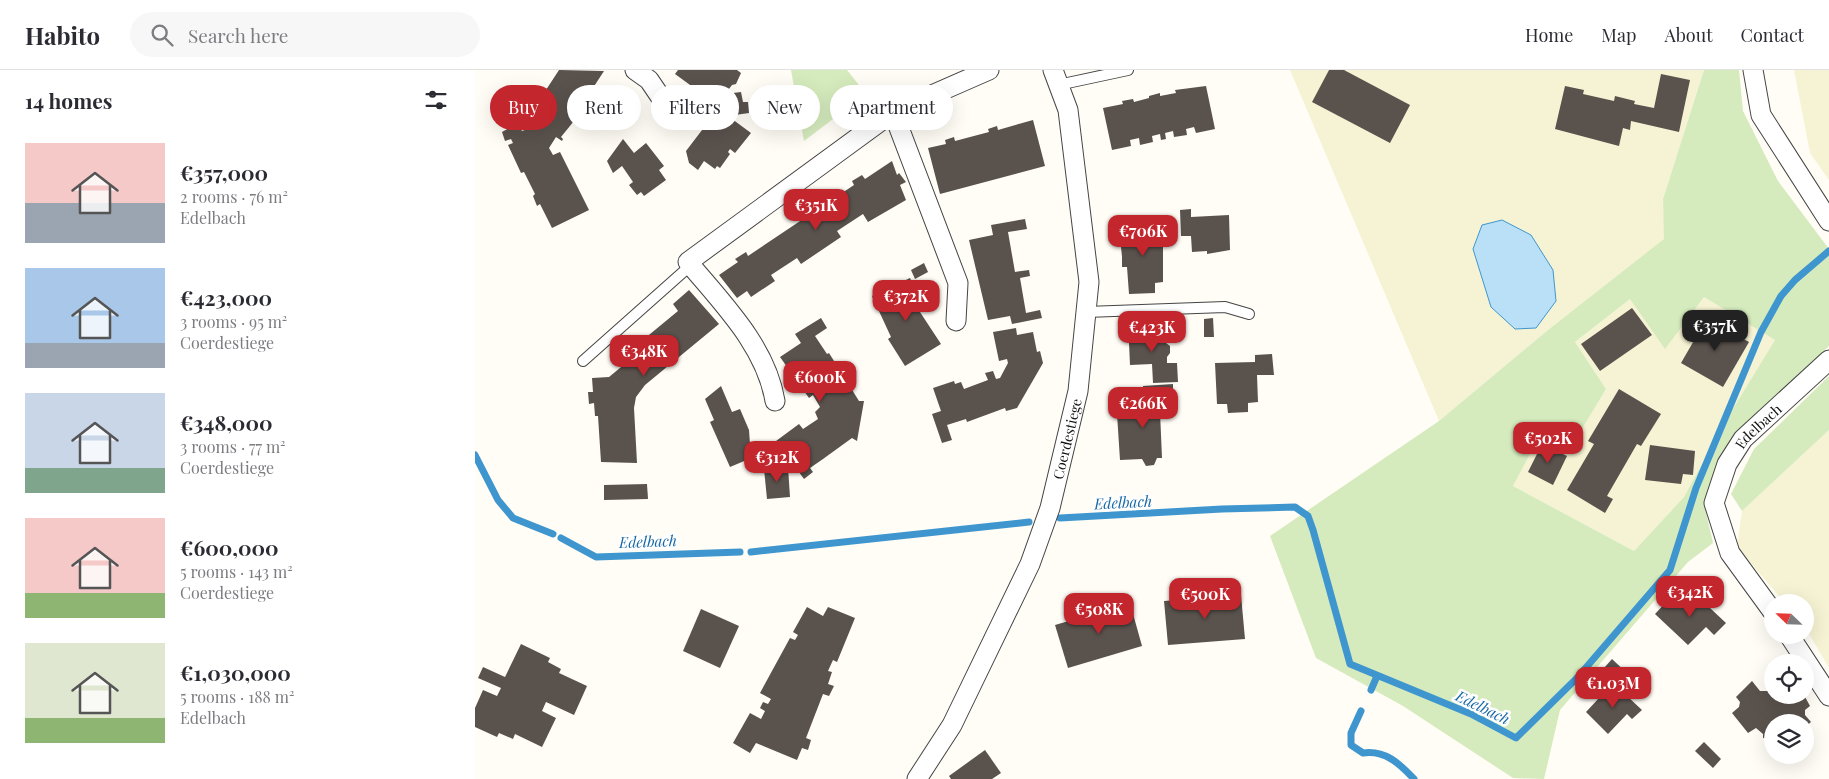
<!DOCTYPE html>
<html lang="en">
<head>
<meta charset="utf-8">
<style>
	body { margin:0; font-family:"Playfair Display",serif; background:#f7f7f7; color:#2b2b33; height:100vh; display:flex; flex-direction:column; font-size:19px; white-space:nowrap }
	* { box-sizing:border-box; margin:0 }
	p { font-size:16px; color:#7c7c81 }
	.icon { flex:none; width:28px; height:28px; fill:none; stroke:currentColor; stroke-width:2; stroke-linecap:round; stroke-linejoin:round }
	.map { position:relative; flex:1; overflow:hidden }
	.details { display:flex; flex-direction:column; background:#fff; width:475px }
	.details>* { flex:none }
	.hud { position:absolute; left:15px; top:15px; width:475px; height:45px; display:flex; gap:10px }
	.needle { width:32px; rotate:293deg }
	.fabs { position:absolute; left:1289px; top:524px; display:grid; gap:10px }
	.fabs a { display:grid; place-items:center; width:50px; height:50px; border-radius:50%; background:#fff; box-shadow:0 5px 20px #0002; font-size:25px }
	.price { position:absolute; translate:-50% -42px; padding:0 11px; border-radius:10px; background:#c4262e; color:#fff; font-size:16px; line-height:32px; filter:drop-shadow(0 1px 2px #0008) }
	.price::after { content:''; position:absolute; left:50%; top:30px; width:15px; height:11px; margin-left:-8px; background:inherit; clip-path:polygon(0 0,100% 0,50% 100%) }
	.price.active { background:#222; color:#fff }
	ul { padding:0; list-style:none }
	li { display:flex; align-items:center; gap:15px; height:125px; padding:0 25px }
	li span { display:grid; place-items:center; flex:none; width:140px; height:100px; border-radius:0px; color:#555 }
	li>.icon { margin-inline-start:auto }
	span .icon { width:60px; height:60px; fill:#fffc; stroke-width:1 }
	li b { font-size:21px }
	h2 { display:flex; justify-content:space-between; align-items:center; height:60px; padding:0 25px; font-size:21px }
	.chip { padding:0 18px; border-radius:22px; background:#fff; box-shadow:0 5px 20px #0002; font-size:18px; line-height:45px }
	.chip.active { background:#c4262e; color:#fff }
	header { display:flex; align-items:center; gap:30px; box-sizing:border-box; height:70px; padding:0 25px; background:#fff; border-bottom:1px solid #e1e1e2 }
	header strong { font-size:24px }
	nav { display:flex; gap:28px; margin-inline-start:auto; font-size:18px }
	.search { width:350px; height:45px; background:#f7f7f7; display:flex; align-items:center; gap:12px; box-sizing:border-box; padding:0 18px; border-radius:28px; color:#7c7c81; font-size:19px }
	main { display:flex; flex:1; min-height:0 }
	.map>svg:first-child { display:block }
	.farmland { fill:#f6f3d4 }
	.green { fill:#d5ebbd; fill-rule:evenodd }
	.water { fill:#b9e0f7; stroke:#3f96cf }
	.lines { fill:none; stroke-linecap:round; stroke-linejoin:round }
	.stream { stroke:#3f96cf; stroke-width:7 }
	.building { fill:#5a524d }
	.lane-casing { stroke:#444; stroke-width:12 }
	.street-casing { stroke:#444; stroke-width:21 }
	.lane { stroke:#fff; stroke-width:10 }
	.street { stroke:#fff; stroke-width:19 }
	.labels { text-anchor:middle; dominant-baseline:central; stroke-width:5; stroke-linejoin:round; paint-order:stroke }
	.street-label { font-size:14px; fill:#111; stroke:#fff }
	.water-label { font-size:15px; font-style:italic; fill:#1768a6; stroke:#fff }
</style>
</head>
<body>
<header>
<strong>Habito</strong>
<div class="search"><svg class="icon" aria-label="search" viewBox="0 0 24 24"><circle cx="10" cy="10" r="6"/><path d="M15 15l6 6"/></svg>Search here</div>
<nav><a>Home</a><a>Map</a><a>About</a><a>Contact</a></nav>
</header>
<main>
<section class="details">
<h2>14 homes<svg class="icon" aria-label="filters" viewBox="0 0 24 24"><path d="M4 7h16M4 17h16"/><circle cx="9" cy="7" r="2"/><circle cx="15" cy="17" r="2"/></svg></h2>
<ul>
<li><span style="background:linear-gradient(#f6c9c9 60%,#9aa5b1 0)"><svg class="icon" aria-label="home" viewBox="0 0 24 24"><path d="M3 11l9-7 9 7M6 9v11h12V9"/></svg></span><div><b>€357,000</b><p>2 rooms · 76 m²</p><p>Edelbach</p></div></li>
<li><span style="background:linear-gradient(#a9c7e8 75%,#9aa5b1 0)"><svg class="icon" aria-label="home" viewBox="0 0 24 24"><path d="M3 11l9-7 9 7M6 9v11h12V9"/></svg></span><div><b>€423,000</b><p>3 rooms · 95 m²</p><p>Coerdestiege</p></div></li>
<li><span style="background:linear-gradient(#c9d6e8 75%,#7fa58c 0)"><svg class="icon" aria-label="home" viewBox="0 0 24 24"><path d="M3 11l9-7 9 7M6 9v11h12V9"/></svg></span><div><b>€348,000</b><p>3 rooms · 77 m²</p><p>Coerdestiege</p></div></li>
<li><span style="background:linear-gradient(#f6c9c9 75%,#8fb573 0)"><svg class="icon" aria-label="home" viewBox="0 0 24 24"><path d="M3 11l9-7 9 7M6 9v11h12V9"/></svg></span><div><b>€600,000</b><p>5 rooms · 143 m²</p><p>Coerdestiege</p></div></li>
<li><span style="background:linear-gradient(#dfe7d0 75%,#8fb573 0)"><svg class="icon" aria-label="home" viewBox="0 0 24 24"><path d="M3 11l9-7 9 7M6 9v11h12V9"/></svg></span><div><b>€1,030,000</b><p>5 rooms · 188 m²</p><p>Edelbach</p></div></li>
</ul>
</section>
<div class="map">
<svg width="1354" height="709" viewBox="0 0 1354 709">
	<rect width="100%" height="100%" fill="#fffdf5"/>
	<g class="farmland">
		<polygon points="815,0 1229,0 1188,129 1190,169 1073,260 964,351"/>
		<polygon points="1319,0 1354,0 1354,110 1335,83"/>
		<polygon points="1229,227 1300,270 1248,355 1209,427 1159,481 1038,416 1065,365 1095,379 1131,319 1100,272 1155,229"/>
		<polygon points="1354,360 1354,598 1330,557 1330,532 1309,532 1262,477 1267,441"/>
	</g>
	<g class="green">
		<polygon points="316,0 372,0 391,24 329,71"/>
		<path d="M1229,0H1264L1268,41L1303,111L1354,179V276L1260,366L1243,390L1229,434L1238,473L1213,492L1085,640L1069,709L1038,708L928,636L841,588L795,466L964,351L1073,260L1189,169L1188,129ZM1229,227L1300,270L1248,355L1209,427L1159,481L1038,416L1065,365L1095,379L1131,319L1100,272L1155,229L1190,279Z"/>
		<polygon points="1354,306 1354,360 1267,441 1256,424 1279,379"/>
	</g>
	<polygon class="water" points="1027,150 1056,165 1078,200 1081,231 1061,258 1040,259 1016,237 998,179 1007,155"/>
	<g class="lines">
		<g class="stream">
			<polyline points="0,385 23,430 38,448 78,464"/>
			<polyline points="585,448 747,439 820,437 833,446 838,460 875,594 996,644 1041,668 1102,608 1195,500 1221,418 1286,262 1306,226 1320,210 1354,181"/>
			<polyline points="86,468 121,487 265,482"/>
			<polyline points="276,482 554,452"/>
			<polyline points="896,620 902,606"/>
			<path d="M886,641L876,663V675L888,683C910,680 924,693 939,709"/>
		</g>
	</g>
	<g class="building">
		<polygon points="84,0 129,1 101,44 103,46 86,67 88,69 87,71 81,67 74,78 78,85 85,82 114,140 77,158 65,134 62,136 58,126 60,124 49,102 46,103 33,75 38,73 36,69 30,71 27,62 43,53 47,61 55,58 57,52 52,49"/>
		<polygon points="203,0 262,0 266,3 261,14 257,15 250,24 266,22 268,32 273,32 274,43 253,46 276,63 260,83 255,79 253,82 255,84 245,98 242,96 240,99 229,91 223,100 214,93 211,81 237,47 244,46 241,27 226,15 222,20 200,4"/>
		<polygon points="854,0 869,0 935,35 915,73 837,32"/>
		<polygon points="1186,4 1215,10 1204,62 1156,51 1155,60 1148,58 1144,76 1080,59 1090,16 1109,20 1108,24 1139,31 1140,26 1160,31 1159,34 1179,38"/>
		<polygon points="731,16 740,59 721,63 719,57 711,59 712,65 699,67 698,61 690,63 691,69 686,70 685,64 677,66 678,72 665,75 664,68 655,70 656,76 637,80 628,38 648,34 647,31 658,29 659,32 674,28 674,26 685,23 685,26 701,23 700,20"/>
		<polygon points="558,50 570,96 465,124 453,78 471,74 470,70 479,67 480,71 514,62 513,59 522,56 523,60"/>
		<polygon points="148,69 159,83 171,73 189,96 184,100 191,110 169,126 166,122 162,125 154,115 158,112 147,96 138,103 132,91"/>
		<polygon points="417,91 422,105 424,103 431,112 425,115 431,130 393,152 388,144 362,161 366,167 326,194 322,188 296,205 300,211 276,227 272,221 262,228 244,205 263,192 260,189 271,182 273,186 379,115 377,111 387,105 390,109"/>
		<polygon points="716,139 716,147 754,145 755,180 732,184 732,181 717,182 716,166 706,166 705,140"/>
		<polygon points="550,149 552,159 533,162 540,202 554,200 555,206 545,208 551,243 565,240 567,248 537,254 535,246 513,250 494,170 518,165 516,155"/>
		<polygon points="671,149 671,159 686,158 688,172 688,212 680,213 680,223 654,224 652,197 647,197 647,187 646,177 651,177 650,150"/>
		<polygon points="449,193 453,202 440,209 436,200"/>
		<polygon points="435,208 448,237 443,239 466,274 430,296 413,269 416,267 397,226"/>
		<polygon points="214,220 244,254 170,315 161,327 159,338 162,393 126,392 123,346 120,346 119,333 114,334 113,322 118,322 117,308 134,307 151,293 146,288 203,241 198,234"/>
		<polygon points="1157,238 1177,265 1125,301 1106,274"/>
		<polygon points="346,248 352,258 340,266 352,284 354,283 384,331 389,331 382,371 377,368 348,389 335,398 338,402 329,409 301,371 324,354 328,359 343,349 340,342 345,337 338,325 334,328 305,287 326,273 320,264"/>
		<polygon points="738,248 739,267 729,267 729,249"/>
		<polygon points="1232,248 1274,272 1248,317 1206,293"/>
		<polygon points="541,258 542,265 558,262 562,282 565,281 568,293 542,338 531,341 530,338 492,352 491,349 472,355 477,370 467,373 457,344 466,341 458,318 479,311 480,314 486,312 489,319 513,310 510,303 518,301 521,309 525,308 533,293 532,289 524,291 518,262"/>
		<polygon points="691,258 691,273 695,276 695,283 692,287 692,293 702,293 703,312 678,313 677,294 655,295 654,273 651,271 651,264 654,260"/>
		<polygon points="797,284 799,305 782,305 783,332 773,333 773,342 753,343 752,334 742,334 740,293 780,292 780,285"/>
		<polygon points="698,314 698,321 668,322 668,316"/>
		<polygon points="246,316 257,342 265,339 274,360 275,374 271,376 275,386 274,389 255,397 235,352 239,350 230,329"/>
		<polygon points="1144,319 1186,344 1166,376 1162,374 1132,426 1138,429 1130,443 1092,420 1119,374 1113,371"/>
		<polygon points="692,322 694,342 685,342 687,388 682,388 679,395 671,396 667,389 645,390 642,344 663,343 662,324"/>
		<polygon points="1067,374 1092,386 1078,415 1053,402"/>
		<polygon points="1175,375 1220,381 1218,405 1208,404 1206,414 1170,410"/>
		<polygon points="313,397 315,427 292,429 289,399"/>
		<polygon points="172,414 173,429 129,430 129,415"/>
		<polygon points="1219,523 1251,553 1239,565 1231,557 1213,575 1180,544 1194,529 1204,538"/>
		<polygon points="766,525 770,569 693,575 689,531"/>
		<polygon points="655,533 667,576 593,598 580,555"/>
		<polygon points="332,537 348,546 353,537 380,548 362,592 358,590 353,601 357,602 353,614 359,616 354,626 348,624 331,668 336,670 333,680 327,678 322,690 281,673 275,683 258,673 275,643 286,649 290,641 285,638 288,632 293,634 296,629 285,623 315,568 320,570 323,565 318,562"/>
		<polygon points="226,539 264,556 245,598 208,581"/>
		<polygon points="46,574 75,588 73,592 86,599 84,603 112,616 99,645 71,632 67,641 81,648 67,677 40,664 38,669 24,663 22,667 0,657 0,638 8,620 22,626 26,618 3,608 8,597 30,607"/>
		<polygon points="1137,589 1153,604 1145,613 1129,598"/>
		<polygon points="1277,611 1285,621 1298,621 1298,625 1329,625 1335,636 1330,640 1330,645 1336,652 1330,657 1330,652 1298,652 1298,669 1288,668 1288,664 1281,658 1273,663 1257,643 1264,637 1265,632 1261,627"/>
		<polygon points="1138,613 1167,640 1157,649 1152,644 1133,664 1111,642"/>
		<polygon points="1229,672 1246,689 1238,698 1220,681"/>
		<polygon points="510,680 526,703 517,709 476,709 474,706"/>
	</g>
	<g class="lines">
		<g class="lane-casing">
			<g id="lane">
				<polyline points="583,15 653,0"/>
				<polyline points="611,242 750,237 774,244"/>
				<polyline points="108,291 216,195"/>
			</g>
		</g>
		<g class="street-casing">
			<g id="street">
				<polyline points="160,0 174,10 195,41"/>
				<polyline points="1278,0 1286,45 1354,151"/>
				<polyline points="418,42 483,213 481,251"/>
				<path d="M300,331C291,276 247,233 213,192L418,42L514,0"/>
				<path id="s1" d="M1298,542L1255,483L1239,433L1252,394L1268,369L1354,290"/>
				<polyline points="1314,565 1354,626"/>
				<path id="s2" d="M442,709L477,655L555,494L575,438L603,321L614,212L593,40L578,0"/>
			</g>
		</g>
		<use href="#lane" class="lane"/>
		<use href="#street" class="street"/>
	</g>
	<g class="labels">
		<g class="street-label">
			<text stroke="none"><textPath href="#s1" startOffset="216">Edelbach</textPath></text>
			<text stroke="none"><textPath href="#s2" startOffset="374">Coerdestiege</textPath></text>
		</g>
		<g class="water-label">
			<text transform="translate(648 432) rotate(-3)">Edelbach</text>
			<text transform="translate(173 471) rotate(-2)">Edelbach</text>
			<text transform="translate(1008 637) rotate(26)">Edelbach</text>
		</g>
	</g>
</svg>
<div class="fabs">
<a><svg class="needle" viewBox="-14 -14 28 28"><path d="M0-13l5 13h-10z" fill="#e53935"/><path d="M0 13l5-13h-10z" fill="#7c7c81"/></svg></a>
<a><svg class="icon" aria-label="locate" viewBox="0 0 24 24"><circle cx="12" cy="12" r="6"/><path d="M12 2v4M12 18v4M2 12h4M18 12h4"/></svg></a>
<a><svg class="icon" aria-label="layers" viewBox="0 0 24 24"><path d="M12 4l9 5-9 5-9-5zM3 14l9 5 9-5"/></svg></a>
</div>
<b class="price" style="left:341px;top:161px">€351K</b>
<b class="price" style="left:668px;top:187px">€706K</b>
<b class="price" style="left:431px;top:252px">€372K</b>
<b class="price active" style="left:1240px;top:282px">€357K</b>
<b class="price" style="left:677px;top:283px">€423K</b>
<b class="price" style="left:169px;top:307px">€348K</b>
<b class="price" style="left:345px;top:333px">€600K</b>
<b class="price" style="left:668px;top:359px">€266K</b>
<b class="price" style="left:1073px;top:394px">€502K</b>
<b class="price" style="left:302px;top:413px">€312K</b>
<b class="price" style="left:1215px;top:548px">€342K</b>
<b class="price" style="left:730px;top:550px">€500K</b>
<b class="price" style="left:624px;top:565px">€508K</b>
<b class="price" style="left:1138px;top:639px">€1.03M</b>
<div class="hud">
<a class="chip active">Buy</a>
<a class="chip">Rent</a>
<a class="chip">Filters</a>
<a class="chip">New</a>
<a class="chip">Apartment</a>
</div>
</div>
</main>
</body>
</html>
